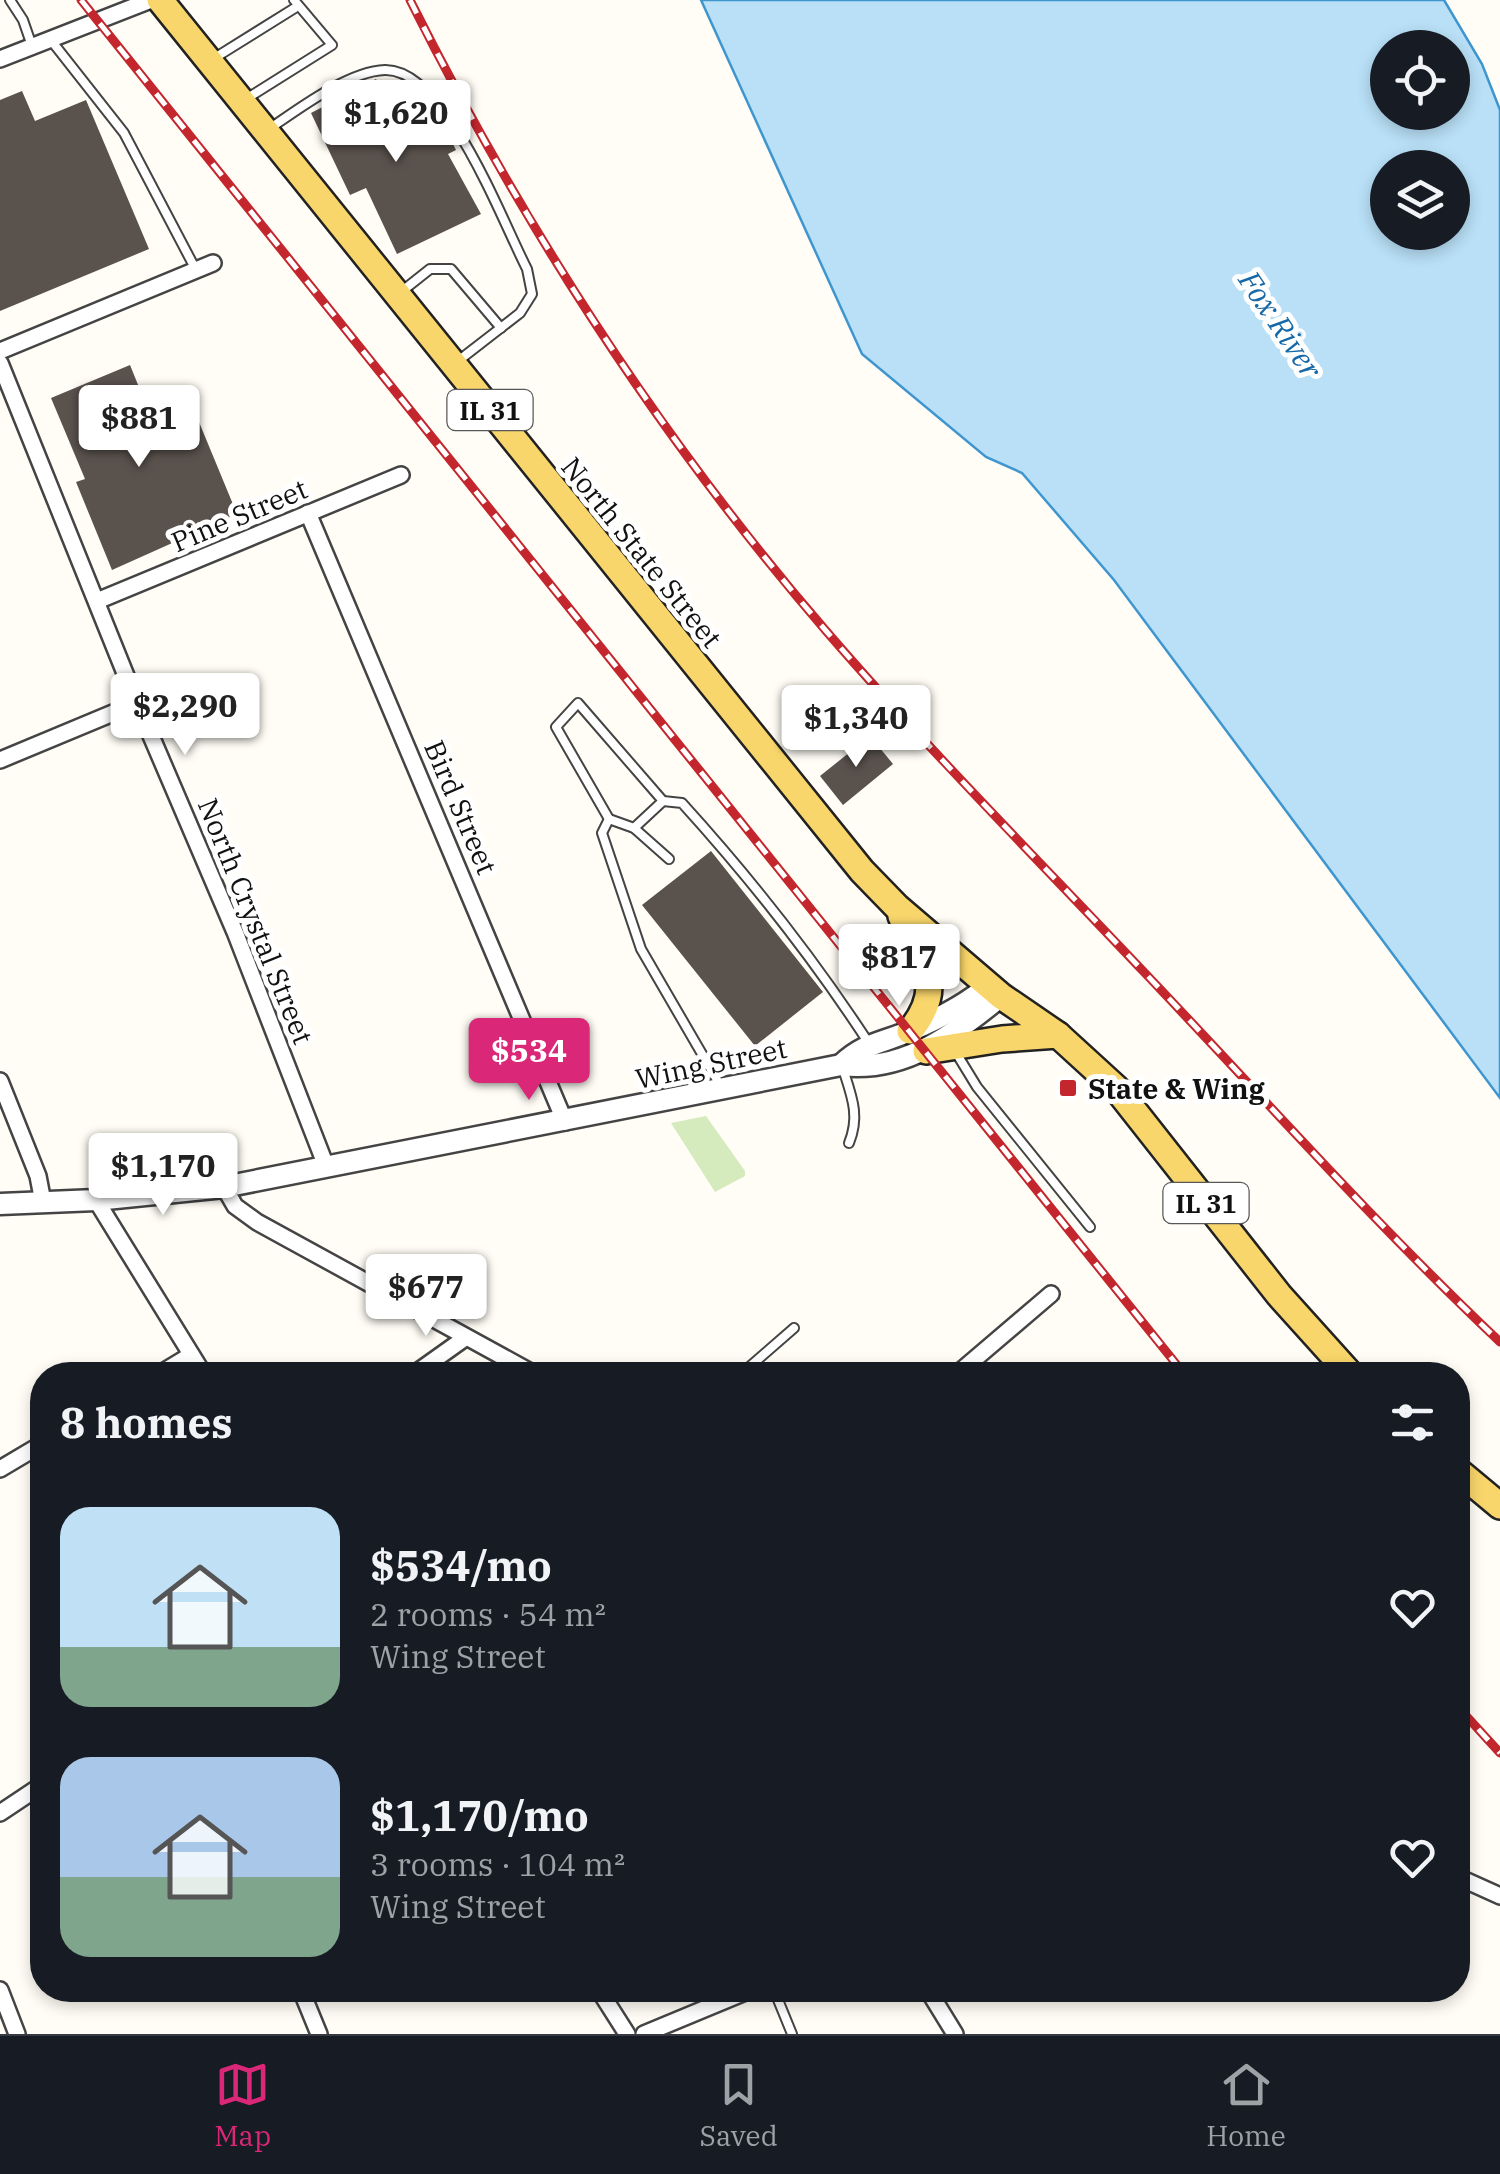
<!DOCTYPE html>
<html lang="en">
<head>
<meta charset="utf-8">
<style>
	body { margin:0; font-family:"IBM Plex Serif",serif; background:#242831; color:#f1f3f6; height:100vh; display:flex; flex-direction:column; font-size:38px; white-space:nowrap }
	* { box-sizing:border-box; margin:0 }
	p { font-size:32px; color:#9ea1a6 }
	.icon { flex:none; width:55px; height:55px; fill:none; stroke:currentColor; stroke-width:2; stroke-linecap:round; stroke-linejoin:round }
	.map { position:relative; flex:1; overflow:hidden }
	.panel { position:absolute; left:30px; top:1362px; width:1440px; height:640px; display:flex; flex-direction:column; background:#171b24; border-radius:40px; box-shadow:0 5px 15px #0003 }
	.panel>* { flex:none }
	.buttons { position:absolute; left:1370px; top:30px; display:grid; gap:20px }
	.buttons a { display:grid; place-items:center; width:100px; height:100px; border-radius:50%; background:#171b24; box-shadow:0 5px 15px #0003; font-size:50px }
	.price { position:absolute; translate:-50% -85px; padding:0 22px; border-radius:10px; background:#fff; color:#222; font-size:32px; line-height:65px; filter:drop-shadow(0 2px 5px #0008) }
	.price::after { content:''; position:absolute; left:50%; top:60px; width:30px; height:22px; margin-left:-15px; background:inherit; clip-path:polygon(0 0,100% 0,50% 100%) }
	.price.current { background:#db2777; color:#fff }
	ul { padding:0; list-style:none }
	li { display:flex; align-items:center; gap:30px; height:250px; padding:0 30px }
	li span { display:grid; place-items:center; flex:none; width:280px; height:200px; border-radius:30px; color:#555 }
	li>.icon { margin-inline-start:auto }
	span .icon { width:120px; height:120px; fill:#fffc; stroke-width:1 }
	li b { font-size:42px }
	h2 { display:flex; justify-content:space-between; align-items:center; height:120px; padding:0 30px; font-size:42px }
	.tab-bar { display:flex; justify-content:space-around; align-items:center; height:140px; border-top:2px solid #363941; background:#171b24; font-size:28px; color:#9ea1a6 }
	.tab-bar a { display:grid; justify-items:center; gap:5px }
	.tab-bar .current { color:#db2777 }
	.map>svg:first-child { display:block }
	.green { fill:#d5ebbd }
	.water { fill:#b9e0f7; stroke:#3f96cf; stroke-width:2.5; fill-rule:evenodd }
	.building { fill:#5a524d }
	.lines { fill:none; stroke-linecap:round; stroke-linejoin:round }
	.service-casing { stroke:#444; stroke-width:12 }
	.minor-casing { stroke:#444; stroke-width:20 }
	.tertiary-casing { stroke:#444; stroke-width:25 }
	.primary-casing { stroke:#222; stroke-width:30 }
	.service { stroke:#fff; stroke-width:8 }
	.minor { stroke:#fff; stroke-width:15 }
	.tertiary { stroke:#fff; stroke-width:20 }
	.primary { stroke:#f9d66b; stroke-width:25 }
	.rail-casing { stroke:#c4262e; stroke-width:9 }
	.rail { stroke:#fff; stroke-width:5; stroke-dasharray:15; stroke-linecap:butt }
	.poi-dot { fill:#c4262e; stroke:#fff; stroke-width:4 }
	.labels { text-anchor:middle; dominant-baseline:central; stroke-width:10; stroke-linejoin:round; paint-order:stroke }
	.shield { fill:#fff; stroke:#585858; stroke-width:2.5 }
	.shield-label { font-size:25px; font-weight:bold; fill:#111 }
	.street-label { font-size:28px; fill:#111; stroke:#fff }
	.poi-label { font-size:28px; font-weight:bold; fill:#111; stroke:#fff; text-anchor:start }
	.water-label { font-size:30px; font-style:italic; fill:#1768a6; stroke:#fff }
</style>
</head>
<body>
<div class="map">
<svg width="1500" height="2034" viewBox="0 0 1500 2034">
	<rect width="100%" height="100%" fill="#fffdf5"/>
	<polygon class="green" points="706,1116 745,1171 745,1176 715,1192 671,1123"/>
	<path class="water" d="M701,0H1444L1482,64L1500,110V1098L1114,580L1022,473L986,457L862,354ZM1388,48H1452V112H1388ZM1388,168H1452V232H1388Z"/>
	<g class="building">
		<polygon points="376,79 394,115 418,101 439,137 447,132 456,150 448,154 481,214 397,254 366,188 350,195 311,113"/>
		<polygon points="22,91 35,121 86,100 149,249 0,311 0,100"/>
		<polygon points="130,365 160,439 199,422 237,514 112,570 76,482 85,479 51,398"/>
		<polygon points="870,736 893,764 843,805 820,776"/>
		<polygon points="711,851 823,992 755,1046 642,905"/>
	</g>
	<g class="lines">
		<g class="service-casing">
			<g id="service">
				<polyline points="10,0 23,20 32,46"/>
				<polyline points="50,39 124,133 196,270"/>
				<polyline points="213,59 298,6"/>
				<polyline points="246,99 332,45 294,0"/>
				<path d="M269,129C298,109 349,71 385,70C446,69 502,221 527,269L532,294L520,313L458,361"/>
				<polyline points="401,292 430,269 451,269 501,328"/>
				<path d="M663,801L682,803C751,879 814,959 870,1045"/>
				<polyline points="609,819 556,727 578,703 663,801 634,828"/>
				<polyline points="669,859 634,828 609,819 602,833 641,949 720,1085"/>
				<polyline points="955,1051 977,1087 1090,1227"/>
				<path d="M843,1069C852,1097 860,1116 849,1143"/>
				<polyline points="740,1375 794,1328"/>
				<polyline points="774,1990 792,2034"/>
			</g>
		</g>
		<g class="minor-casing">
			<g id="minor">
				<polyline points="0,59 151,0"/>
				<polyline points="0,351 213,263"/>
				<polyline points="0,363 137,703 235,932 326,1166"/>
				<polyline points="308,513 565,1122"/>
				<polyline points="97,601 401,475"/>
				<polyline points="0,760 137,703"/>
				<polyline points="0,1081 38,1176 43,1202"/>
				<polyline points="224,1187 235,1206 257,1222 536,1375"/>
				<polyline points="96,1200 204,1375"/>
				<polyline points="158,1375 191,1355"/>
				<polyline points="413,1375 465,1338"/>
				<polyline points="956,1375 1051,1294"/>
				<polyline points="0,1469 42,1444"/>
				<polyline points="0,1813 42,1785"/>
				<polyline points="1458,1877 1500,1896"/>
				<polyline points="0,1990 17,2034"/>
				<polyline points="301,1990 319,2034"/>
				<polyline points="599,1990 627,2034"/>
				<polyline points="928,1990 955,2034"/>
				<polyline points="644,2034 750,1990"/>
			</g>
		</g>
		<g class="tertiary-casing">
			<g id="tertiary">
				<path d="M841,1065C865,1042 884,1043 912,1030C940,1018 966,1005 989,985"/>
				<path d="M0,1204L96,1200L224,1187L841,1065C904,1073 955,1034 1001,996"/>
			</g>
		</g>
		<g class="primary-casing">
			<g id="primary">
				<polyline points="160,0 862,871 897,907 1001,996 1058,1035 1116,1088 1279,1295 1351,1375"/>
				<path d="M901,916C922,962 947,986 910,1031"/>
				<polyline points="926,1051 1002,1039 1058,1035"/>
				<polyline points="1458,1471 1500,1506"/>
			</g>
		</g>
		<use href="#service" class="service"/>
		<use href="#minor" class="minor"/>
		<use href="#tertiary" class="tertiary"/>
		<use href="#primary" class="primary"/>
		<g class="rail-casing">
			<g id="rail">
				<polyline points="81,0 1185,1375"/>
				<path d="M410,0C523,226 662,441 827,632C928,749 1037,859 1143,971C1261,1095 1375,1224 1500,1342"/>
				<polyline points="1458,1707 1500,1753"/>
			</g>
		</g>
		<use href="#rail" class="rail"/>
	</g>
	<rect class="poi-dot" x="1058" y="1078" width="20" height="20" rx="5"/>
	<g class="labels">
		<g class="shield">
			<rect x="447.5" y="390" width="85" height="40" rx="8"/>
			<rect x="1163.5" y="1183" width="85" height="40" rx="8"/>
		</g>
		<g class="shield-label">
			<text x="490" y="410">IL 31</text>
			<text x="1206" y="1203">IL 31</text>
		</g>
		<g class="street-label">
			<text transform="translate(239 515) rotate(-23)">Pine Street</text>
			<text transform="translate(642 552) rotate(51)">North State Street</text>
			<text transform="translate(461 807) rotate(67)">Bird Street</text>
			<text transform="translate(256 921) rotate(68)">North Crystal Street</text>
			<text transform="translate(711 1063) rotate(-12)">Wing Street</text>
		</g>
		<g class="poi-label">
			<text x="1088" y="1088">State &amp; Wing</text>
		</g>
		<g class="water-label">
			<text transform="translate(1281 324) rotate(56)">Fox River</text>
		</g>
	</g>
</svg>
<div class="buttons">
<a><svg class="icon" aria-label="locate" viewBox="0 0 24 24"><circle cx="12" cy="12" r="6"/><path d="M12 2v4M12 18v4M2 12h4M18 12h4"/></svg></a>
<a><svg class="icon" aria-label="layers" viewBox="0 0 24 24"><path d="M12 4l9 5-9 5-9-5zM3 14l9 5 9-5"/></svg></a>
</div>
<b class="price" style="left:396px;top:165px">$1,620</b>
<b class="price" style="left:139px;top:470px">$881</b>
<b class="price" style="left:185px;top:758px">$2,290</b>
<b class="price" style="left:856px;top:770px">$1,340</b>
<b class="price" style="left:899px;top:1009px">$817</b>
<b class="price current" style="left:529px;top:1103px">$534</b>
<b class="price" style="left:163px;top:1218px">$1,170</b>
<b class="price" style="left:426px;top:1339px">$677</b>
<section class="panel">
<h2>8 homes<svg class="icon" aria-label="filters" viewBox="0 0 24 24"><path d="M4 7h16M4 17h16"/><circle cx="9" cy="7" r="2"/><circle cx="15" cy="17" r="2"/></svg></h2>
<ul>
<li><span style="background:linear-gradient(#bfe0f5 70%,#7fa58c 0)"><svg class="icon" aria-label="home" viewBox="0 0 24 24"><path d="M3 11l9-7 9 7M6 9v11h12V9"/></svg></span><div><b>$534/mo</b><p>2 rooms · 54 m²</p><p>Wing Street</p></div><svg class="icon" aria-label="heart" viewBox="0 0 24 24"><path d="M12 20l-8-8c-3-5 5-10 8-4 3-6 11-1 8 4z"/></svg></li>
<li><span style="background:linear-gradient(#a9c7e8 60%,#7fa58c 0)"><svg class="icon" aria-label="home" viewBox="0 0 24 24"><path d="M3 11l9-7 9 7M6 9v11h12V9"/></svg></span><div><b>$1,170/mo</b><p>3 rooms · 104 m²</p><p>Wing Street</p></div><svg class="icon" aria-label="heart" viewBox="0 0 24 24"><path d="M12 20l-8-8c-3-5 5-10 8-4 3-6 11-1 8 4z"/></svg></li>
</ul>
</section>
</div>
<nav class="tab-bar">
<a class="current"><svg class="icon" aria-label="map" viewBox="0 0 24 24"><path d="M3 6l6-2 6 2 6-2v14l-6 2-6-2-6 2zM9 4v14M15 6v14"/></svg>Map</a>
<a><svg class="icon" aria-label="saved" viewBox="0 0 24 24"><path d="M7 4h10v16l-5-4-5 4z"/></svg>Saved</a>
<a><svg class="icon" aria-label="home" viewBox="0 0 24 24"><path d="M3 11l9-7 9 7M6 9v11h12V9"/></svg>Home</a>
</nav>
</body>
</html>
